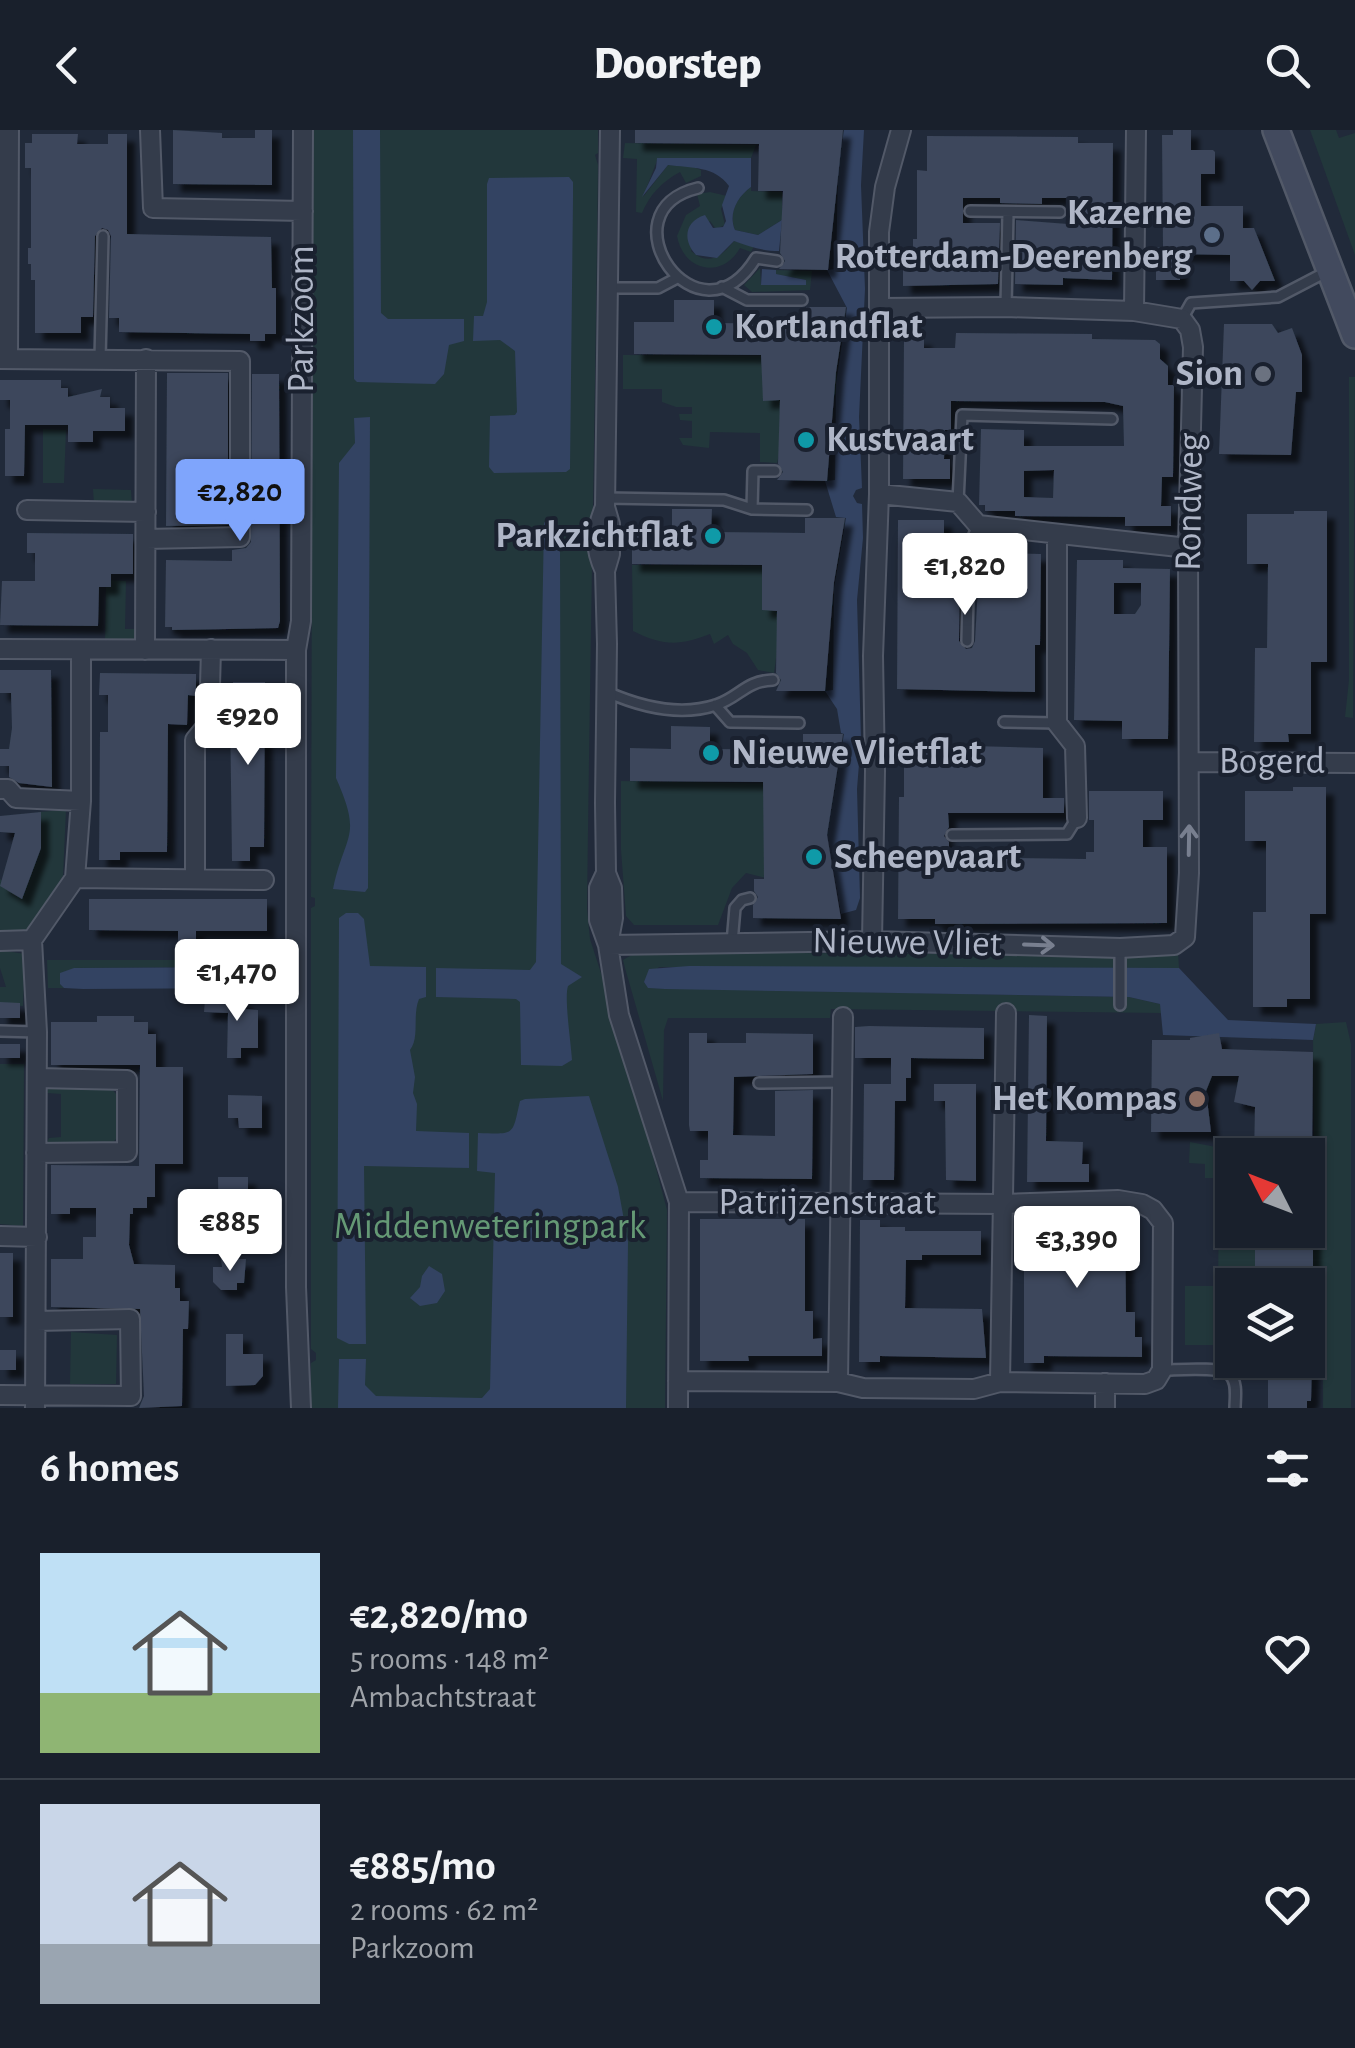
<!DOCTYPE html>
<meta charset="utf-8">
<style>
:root{--surface:#19202c;--page:#262d38;--text:#f1f3f6;--muted:#9fa3a9;--line:#373e48;--accent:#7fa5fc}
body{margin:0;font-family:"Alegreya Sans",sans-serif;background:var(--page);color:var(--text);height:100vh;display:flex;flex-direction:column;font-size:38px;white-space:nowrap}
*{box-sizing:border-box;margin:0}
p{font-size:32px;color:var(--muted)}
.icon{flex:none;width:55px;height:55px;fill:none;stroke:currentColor;stroke-width:2;stroke-linecap:round;stroke-linejoin:round}
.map{position:relative;height:1278px;overflow:hidden}
.details{display:flex;flex-direction:column;background:var(--surface);flex:1}
.details>*{flex:none}
.needle{width:65px;rotate:312deg}
.controls{position:absolute;left:1215px;top:1008px;display:grid;gap:20px}
.controls a{display:grid;place-items:center;width:110px;height:110px;border-radius:0px;background:var(--surface);box-shadow:0 2px 8px #0004,0 0 0 2px var(--line);font-size:50px}
.price{position:absolute;translate:-50% -85px;padding:0 22px;border-radius:10px;background:#fff;color:#222;font-size:32px;line-height:65px;filter:drop-shadow(0 2px 5px #0008)}
.price::after{content:'';position:absolute;left:50%;top:60px;width:30px;height:22px;margin-left:-15px;background:inherit;clip-path:polygon(0 0,100% 0,50% 100%)}
.price.active{background:var(--accent);color:#111}
ul{padding:0;list-style:none}
li{display:flex;align-items:center;gap:30px;height:250px;padding:0 40px}
li+li{border-top:2px solid var(--line)}
li span{display:grid;place-items:center;flex:none;width:280px;height:200px;border-radius:0px;color:#555}
li>.icon{margin-inline-start:auto}
span .icon{width:120px;height:120px;fill:#fffc;stroke-width:1}
li b{font-size:42px}
h2{display:flex;justify-content:space-between;align-items:center;height:120px;padding:0 40px;font-size:42px}
header{display:flex;justify-content:space-between;align-items:center;height:130px;padding:0 40px;background:var(--surface);font-size:45px;font-weight:800}
.map>svg:first-child{display:block}
.green{fill:#22373b}
.water{fill:#334362}
.building{fill:#3c475b;fill-rule:evenodd;filter:url(#shadow)}
.lines{fill:none;stroke-linecap:round;stroke-linejoin:round}
.lane-casing{stroke:#525968;stroke-width:14}
.street-casing{stroke:#525968;stroke-width:22}
.secondary-casing{stroke:#525968;stroke-width:30}
.lane{stroke:#343c4b;stroke-width:9}
.street{stroke:#343c4b;stroke-width:18}
.secondary{stroke:#424a5e;stroke-width:25}
.oneway{stroke:#787f8f}
.service-dot{fill:#5c6f8a;stroke:#1a212f;stroke-width:4}
.culture-dot{fill:#0f9aa8;stroke:#1a212f;stroke-width:4}
.worship-dot{fill:#6b7280;stroke:#1a212f;stroke-width:4}
.education-dot{fill:#8d6e63;stroke:#1a212f;stroke-width:4}
.labels{text-anchor:middle;dominant-baseline:central;stroke-width:8;stroke-linejoin:round;paint-order:stroke}
.poi-label{font-size:38px;font-weight:bold;fill:#afb6c7;stroke:#1a212f;text-anchor:end}
.street-label{font-size:38px;fill:#afb6c7;stroke:#1a212f}
.park-label{font-size:38px;fill:#659975;stroke:#1a212f}
</style>
<header><svg class="icon" aria-label="back" viewBox="0 0 24 24"><path d="M15 5l-7 7 7 7"/></svg>Doorstep<svg class="icon" aria-label="search" viewBox="0 0 24 24"><circle cx="10" cy="10" r="6"/><path d="M15 15l6 6"/></svg></header>
<div class="map">
<svg width="1355" height="1278" viewBox="0 0 1355 1278">
<defs>
<filter id="shadow"><feDropShadow dx="8" dy="8" stdDeviation="2.5" flood-color="#0009"/></filter>
</defs>
<rect width="100%" height="100%" fill="#212a3a"/>
<!-- green -->
<path class="green" d="M313,0h285v23l-3,2 3,10c-3,250 -8,494 -11,743l3,31 38,118 2,12 -4,3 4,13h4l33,125 -2,198h-354v-45l5,-3v-7l-5,-4v-441l4,-2v-8l-4,-1z
M1310,0h26l3,8 16,-5v122z
M625,13l131,2 -5,13h-93l-15,39 25,-32 23,1 10,4v6l-15,7 -6,-11c-18,10 -30,22 -38,41l-6,-1 1,-53 -14,-1z
M751,57v4l31,1v28l-24,15 -23,-5c-7,-17 2,-33 16,-43z
M710,62l17,4 -6,13 4,16 -9,4 -6,-8 -19,30c18,16 31,5 43,-10l20,5 -3,6 -11,-4c-18,32 -57,23 -63,-12l9,-21 14,-9 -3,-12z
M760,138l1,16 45,-4 -31,-6 1,-4 36,1 -2,19 -58,2 -8,-7z
M623,225l180,1 3,16h31l-1,22h-42l-17,69 -17,-1v-29l-50,-1 -1,16 -26,-3 -4,-7h13v-17l-12,-1 -1,-6h13v-7h-16l-14,-5v-13h-39z
M1349,247h6l-2,341 -8,-1 4,-37z
M43,299l23,1 -2,53h-21z
M93,359l38,1 1,15h-38z
M632,435l167,1 -21,78 -4,29 -16,-3 -11,-17 -14,-9 -5,-9 -14,9 -4,-10c-31,12 -47,12 -77,-3z
M106,450l20,1 -1,48h16l-11,14 -25,-1z
M621,651l179,3 -34,94 -20,-5 -14,15 -14,37h-84l-8,-9 -5,-66z
M66,680l-3,66 -36,55h-27v-52l18,13 20,-80z
M0,820l25,4 -2,52 -23,-1v-18h6l-6,-19z
M637,822l498,3 43,-3 1,16 -520,-1 -15,15 5,6 480,9 31,7 2,9 -331,-4 -1,9h-162l-4,12 -1,71 -38,-133 -2,-8z
M47,830h238v37l-9,-1 -1,-7 -8,-1 4,-3 -7,-18 -190,1 -14,16 4,4h-16z
M1346,892l5,22v364h-28v-134l-13,-1 -3,-40 8,-1 -2,-192 3,-16z
M0,934h24l-1,162 -23,-2z
M48,959h64l4,5v45l-4,4 -65,-1 2,-4 12,-1v-43l-14,-1z
M1190,1012l26,5v31h-11v-14l-16,-1z
M1219,1068h13v32h25l-1,55h-24v60h-47v-59h33z
M71,1202l46,3 -1,49h-46z"/>
<!-- water -->
<path class="water" d="M353,0h27l1,183 7,6h76v22l-15,4 -5,29 -9,10 -78,-2 -3,-3z
M844,0h20l-3,55 4,104 -6,128 3,71 -6,2 -3,6 4,7 5,1 1,34 -6,62 4,139 -4,50 3,109 -4,12 -15,4 -14,-79 17,-101 -3,-1 -4,-24 -12,-18 8,-1 1,-102 12,-70 -10,-1 -11,-36 10,-1 1,-96 11,-76 -20,-38 9,-1 2,-99z
M657,28h94v29c-14,10 -23,27 -16,43l23,5 24,-15 -3,31c-16,0 -29,-4 -45,-10l-17,17 -21,-3c-14,-15 -11,-34 9,-40l8,13 10,-1 3,-6 -4,-16 7,-19c-14,-20 -38,-18 -61,-21l-26,32 14,-29z
M569,47l4,5v16l-3,271 -4,3 -72,1 -5,-6 1,-51 25,-1 2,-3 -2,-61 -15,-11 -27,1 1,-25h9l4,-14v-118l2,-6z
M762,139l14,1v4l30,6v5h-45z
M370,287l-2,471 -3,4 -32,-3c12,-57 30,-50 3,-111l3,-315 16,-20 -1,-25z
M548,388l7,2 5,20 1,424 21,13 -14,9c-4,12 3,57 4,74l-10,6 -41,-1 -1,-63 -4,-3 -80,-2v-29l94,2 6,-8 8,-439z
M346,783h12l6,6 6,47 56,1v30l-7,2c-7,17 1,38 -9,51l5,27 -2,16 4,11 -1,27 53,2v35l-105,-2 2,178h-17l-12,-6 2,-420z
M689,836l490,2 49,52 88,4 -3,16 -150,-5 -3,-31 -31,-7 -464,-8 -17,-1 -4,-6 5,-13z
M264,837l9,2 3,11 -10,8 -183,1 -19,-1 -4,-4v-11l14,-5z
M589,966l29,91 10,55 -2,166h-288l1,-49h27l-1,26 11,11 106,2 8,-9 5,-216 -18,-2 1,-38c38,1 34,3 42,-32l5,-2z
M429,1136l13,8 3,17 -8,12 -17,3 -10,-8 10,-11 2,-11z"/>
<!-- building -->
<path class="building" d="M173,0l49,3v5h33v-8h17v55l-99,-1z
M635,0h208l-15,140 -49,-1 6,-8 -5,-8 3,-62h-25l1,-47 -124,-1z
M1173,0h18v20h22l2,2v22h-14v32h42v22h11l21,53h-15l-8,9 -8,-9h-14v-26l-50,-1v26h-24v-33l7,1 -1,-113h11z
M32,4h46l-1,10h31v-10h19v100l144,3 1,51h4v46h-11v7h-15v-7l-131,-2v-14h-10l2,-82 -3,-6 -6,-2 -7,8 -2,81h-12v16h-46v-53h-4v-16h-3v-16h3v-80h-6v-25h7z
M927,6l151,1v6h35l-1,137 -49,-2v7l-48,-1 1,-64 52,4v-26h-26v6l-42,-1v-5h-37v25h37l-2,61 -95,2v-22h10v-25h4v-69l10,1z
M674,170h40v23l92,1v-17h40l-10,65 -9,109 -50,-1 6,-8 -5,-8 2,-64 -17,1 -2,-46 -127,-1v-32h40z
M1224,194h48l6,9 14,-5 10,27v37h-6l-5,63 -72,-1z
M956,203l136,1v5l63,1 5,4v15l8,7v19h6l-1,92h-11l-1,29h10v20h-46v-9l-110,-1v-5h-30v-6h-6l2,-76 43,1v16h100l-1,-40 -18,-4 -154,-1v29h-6l-1,29h6v20h-47l1,-141h20v10h31zM1054,340l-1,28 -29,-1v-26z
M167,243h61v152l-62,1z
M252,244h27l1,247 -2,7 -106,2v-3h-7l1,-67 66,1v-11l14,-2 5,-6z
M0,250h61v8h7v9l34,-8 -2,8h10v11h15v23h-32v11h-25v-17h-43l-1,51h-19v-47h5v-29h-10z
M672,379h40l-1,23 94,1v-15h40l-11,64 -9,109h-49l5,-11 -5,-7 1,-62 -15,-1v-45l-130,-1v-33l40,1z
M1294,381h33v151h-16v72h-23l1,8h-35l1,-94h12l1,-84h-21v-50h47z
M898,390h46v22h-11v29h27l-1,70 7,8 6,-1 3,-7 5,-92h15v4l46,1 -1,91h-5v47l-138,-3z
M27,403l106,1v40h-22v13h-12l-1,39 -98,-1 2,-44h33v-28h-8z
M1077,430h46v8l47,1 -2,170h-46v-18l-48,-1zM1114,453h27v22l-6,9h-21z
M0,540h51l1,117 -33,-4 -10,-6v-11h-9v-17h9l3,-21 -1,-35h-11z
M100,543l96,1v22l-8,-1 -1,30 -19,-1 -1,128h-47v8h-21l1,-128h8v-37h-9z
M233,552h32l-1,165h-14v14h-18l-2,-154h3z
M671,596l39,1v22l93,1v-16h40l-16,101 14,84 -88,-1v-13l5,-8 -4,-6v-12h10l-1,-97 -133,-1v-33l41,1z
M900,614l143,4v50h21v15h-116l1,14 -5,9 5,6v15l137,2v-7h8v-32h-5v-29h74v29h-20v27h24v76l-232,1v-5h-37l1,-122h5v-39h-5z
M1293,657h33v127h-16v85h-23v8h-34v-95h13v-71h-21v-50h48z
M41,682v36l-19,51 -22,-13 15,-53 -15,-1v-16z
M89,769h178v32h-71v17h-18v-17l-89,-1z
M205,869l40,1v9l13,1v38h-17v10h-14l1,-45 -24,-1z
M0,872l20,1v15h-20z
M1029,885l18,1 -1,125 37,1 -1,22h7v18h-62z
M97,886h37v6h14v12h8v33h27v97h-28v33h-8v11h-14v6h-3l-1,31 5,19 41,1v23h5v13h9l-1,28h-5l-1,77 -43,2 5,-12 -4,-87 -89,-2v-48h32v-22h13v-29h-26v6h-19v-49l88,1 1,-101h-89v-43h46z
M869,896l115,2v31l-73,-1v20h-5v23h-11l-1,79h-31l1,-96h27v-26h-36v-31z
M689,903h18v10h39v-10l67,1v40l-79,3 -1,58 42,1v-45l38,-1 -1,89 -112,-1v-18h8v-29h-18l-1,-6z
M1219,903l3,16 91,3 -1,103h-58l1,-48 -21,-5 5,-26h-27l-6,15 5,41h-60l1,-92h38v-2z
M0,914h20v14h-20z
M934,954h42v97l-30,-1 -1,-79h-11z
M228,965l34,1v32h-23l-1,-10h-10z
M218,1047h30v21h-7l-1,33h-21z
M700,1089h105v92h8v28l9,-1v18h-74l1,5h-49z
M860,1090h20v7h25v4h76v24h-59v5h-16l-1,48 77,1 4,49 -106,-2v6h-21z
M1024,1091h101l1,91h9v25h7v20l-98,-1v7h-20z
M1255,1100h58v55h-58z
M0,1123h13v64h-13z
M221,1129h25l-2,24h-7v7h-16l-8,-8v-15h9z
M226,1204h17v20h20v22l-8,9 -29,1z
M0,1220h16v20h-16z
M1268,1230h44l-1,41h-4v7h-39z"/>
<g class="lines">
<!-- lane casing -->
<g class="lane-casing">
<path id="lane" d="M698,58c-97,23 0,164 58,70l21,3
M970,81l90,1
M722,157l25,13h55
M608,158h50l19,-10
M1006,177l2,-95
M1182,189l9,-16 87,-6 50,-26
M100,229l3,-123
M606,368l118,2 28,9 55,1
M958,372l4,-87 150,4
M752,379l1,-38h22
M967,511l2,-94 9,-22
M607,562c34,15 72,25 109,13 24,-8 29,-24 57,-25
M715,575l15,17 69,1
M1004,592l53,1
M952,705l115,-1 10,-16
M732,813l3,-35 7,-8 8,-2
M1120,875v-57
M0,901l37,1
M759,953l83,-1
M1163,1240c14,0 58,-4 67,5 8,8 5,23 5,33"/>
</g>
<!-- street casing -->
<g class="street-casing">
<path id="street" d="M150,0l3,78 150,3
M880,178l126,-1 128,4
M0,229l240,2v176l-94,2
M8,229l1,-229
M879,364l79,8 20,23 210,23
M27,380l119,2
M1057,406v187l18,23 2,72
M605,441c-11,-23 -10,-40 0,-64
M0,519l296,1
M145,520l1,-291
M1190,632l165,1
M0,659h8l8,9 65,3
M606,743l-7,15v32l9,25 11,70 60,187 -1,206
M75,748l189,2
M195,749v-139l14,-17 2,-74
M0,811l32,-1
M872,811l3,-170 -2,-115 6,-162v-262l6,-45 16,-57
M608,815l264,-4 248,7 54,-3 11,-8 4,-64 -1,-325 5,-201 -3,-17 -8,-11 -48,-8 2,-181
M608,815l5,-27 -1,-30 -6,-15 -1,-70 2,-159 -2,-73 5,-17v-30l-5,-17 5,-377
M36,1023l91,-1v-72l-90,-2
M0,1106l37,1
M678,1251l160,1 25,6 111,1 26,-7 145,2 11,-4 6,-10 1,-147 -10,-13 -11,-6 -24,-4 -117,4 -322,-2
M838,1252l5,-365
M1000,1252l6,-369
M0,1265l131,1 -1,-77 -94,2
M35,1278l2,-376 -5,-92 43,-62 6,-77v-150
M301,1278l-5,-121v-637l5,-29 2,-491
M1105,1278v-25"/>
</g>
<!-- secondary casing -->
<g class="secondary-casing">
<path id="secondary" d="M1276,0l79,205"/>
</g>
<!-- lane -->
<use href="#lane" class="lane"/>
<!-- street -->
<use href="#street" class="street"/>
<!-- secondary -->
<use href="#secondary" class="secondary"/>
</g>
<!-- one-way arrows -->
<defs><path id="oneway-shaft" d="M-6 0H5M1.5-3L5.5 0L1.5 3" fill="none" stroke-width="1.6" stroke-linecap="round" stroke-linejoin="round" transform="scale(2.5)"/></defs>
<g class="oneway">
<use href="#oneway-shaft" transform="translate(1189 710) rotate(-89)"/>
<use href="#oneway-shaft" transform="translate(1039 815) rotate(2)"/>
</g>
<!-- markers -->
<circle class="service-dot" cx="1212" cy="105" r="10"/>
<g class="culture-dot">
<circle cx="714" cy="197" r="10"/>
<circle cx="806" cy="310" r="10"/>
<circle cx="713" cy="406" r="10"/>
<circle cx="711" cy="623" r="10"/>
<circle cx="814" cy="727" r="10"/>
</g>
<circle class="worship-dot" cx="1263" cy="244" r="10"/>
<circle class="education-dot" cx="1197" cy="969" r="10"/>
<g class="labels">
<!-- poi labels -->
<g class="poi-label">
<text x="1192" y="83">Kazerne<tspan x="1192" dy="44">Rotterdam-Deerenberg</tspan></text>
<text x="734" y="197" text-anchor="start">Kortlandflat</text>
<text x="1243" y="244">Sion</text>
<text x="826" y="310" text-anchor="start">Kustvaart</text>
<text x="693" y="406">Parkzichtflat</text>
<text x="731" y="623" text-anchor="start">Nieuwe Vlietflat</text>
<text x="834" y="727" text-anchor="start">Scheepvaart</text>
<text x="1177" y="969">Het Kompas</text>
</g>
<!-- street labels -->
<g class="street-label">
<text transform="translate(302 189) rotate(-90)">Parkzoom</text>
<text transform="translate(1190 372) rotate(-89)">Rondweg</text>
<text x="1272" y="632">Bogerd</text>
<text transform="translate(907 813) rotate(1)">Nieuwe Vliet</text>
<text x="827" y="1073">Patrijzenstraat</text>
</g>
<!-- park labels -->
<g class="park-label">
<text x="490" y="1097">Middenweteringpark</text>
</g>
</g>
</svg>
<div class="controls">
<a><svg class="needle" viewBox="-14 -14 28 28"><path d="M0-13l5 13h-10z" fill="#e53935"/><path d="M0 13l5-13h-10z" fill="#9fa3a9"/></svg></a>
<a><svg class="icon" aria-label="layers" viewBox="0 0 24 24"><path d="M12 4l9 5-9 5-9-5zM3 14l9 5 9-5"/></svg></a>
</div>
<b class="price active" style="left:240px;top:414px">€2,820</b>
<b class="price" style="left:965px;top:488px">€1,820</b>
<b class="price" style="left:248px;top:638px">€920</b>
<b class="price" style="left:237px;top:894px">€1,470</b>
<b class="price" style="left:230px;top:1144px">€885</b>
<b class="price" style="left:1077px;top:1161px">€3,390</b>
</div>
<section class="details">
<h2>6 homes<svg class="icon" aria-label="filters" viewBox="0 0 24 24"><path d="M4 7h16M4 17h16"/><circle cx="9" cy="7" r="2"/><circle cx="15" cy="17" r="2"/></svg></h2>
<ul>
<li><span style="background:linear-gradient(#bfe0f5 70%,#8fb573 0)"><svg class="icon" aria-label="home" viewBox="0 0 24 24"><path d="M3 11l9-7 9 7M6 9v11h12V9"/></svg></span><div><b>€2,820/mo</b><p>5 rooms · 148 m²</p><p>Ambachtstraat</p></div><svg class="icon" aria-label="heart" viewBox="0 0 24 24"><path d="M12 20l-8-8c-3-5 5-10 8-4 3-6 11-1 8 4z"/></svg></li>
<li><span style="background:linear-gradient(#c9d6e8 70%,#9aa5b1 0)"><svg class="icon" aria-label="home" viewBox="0 0 24 24"><path d="M3 11l9-7 9 7M6 9v11h12V9"/></svg></span><div><b>€885/mo</b><p>2 rooms · 62 m²</p><p>Parkzoom</p></div><svg class="icon" aria-label="heart" viewBox="0 0 24 24"><path d="M12 20l-8-8c-3-5 5-10 8-4 3-6 11-1 8 4z"/></svg></li>
</ul>
</section>
